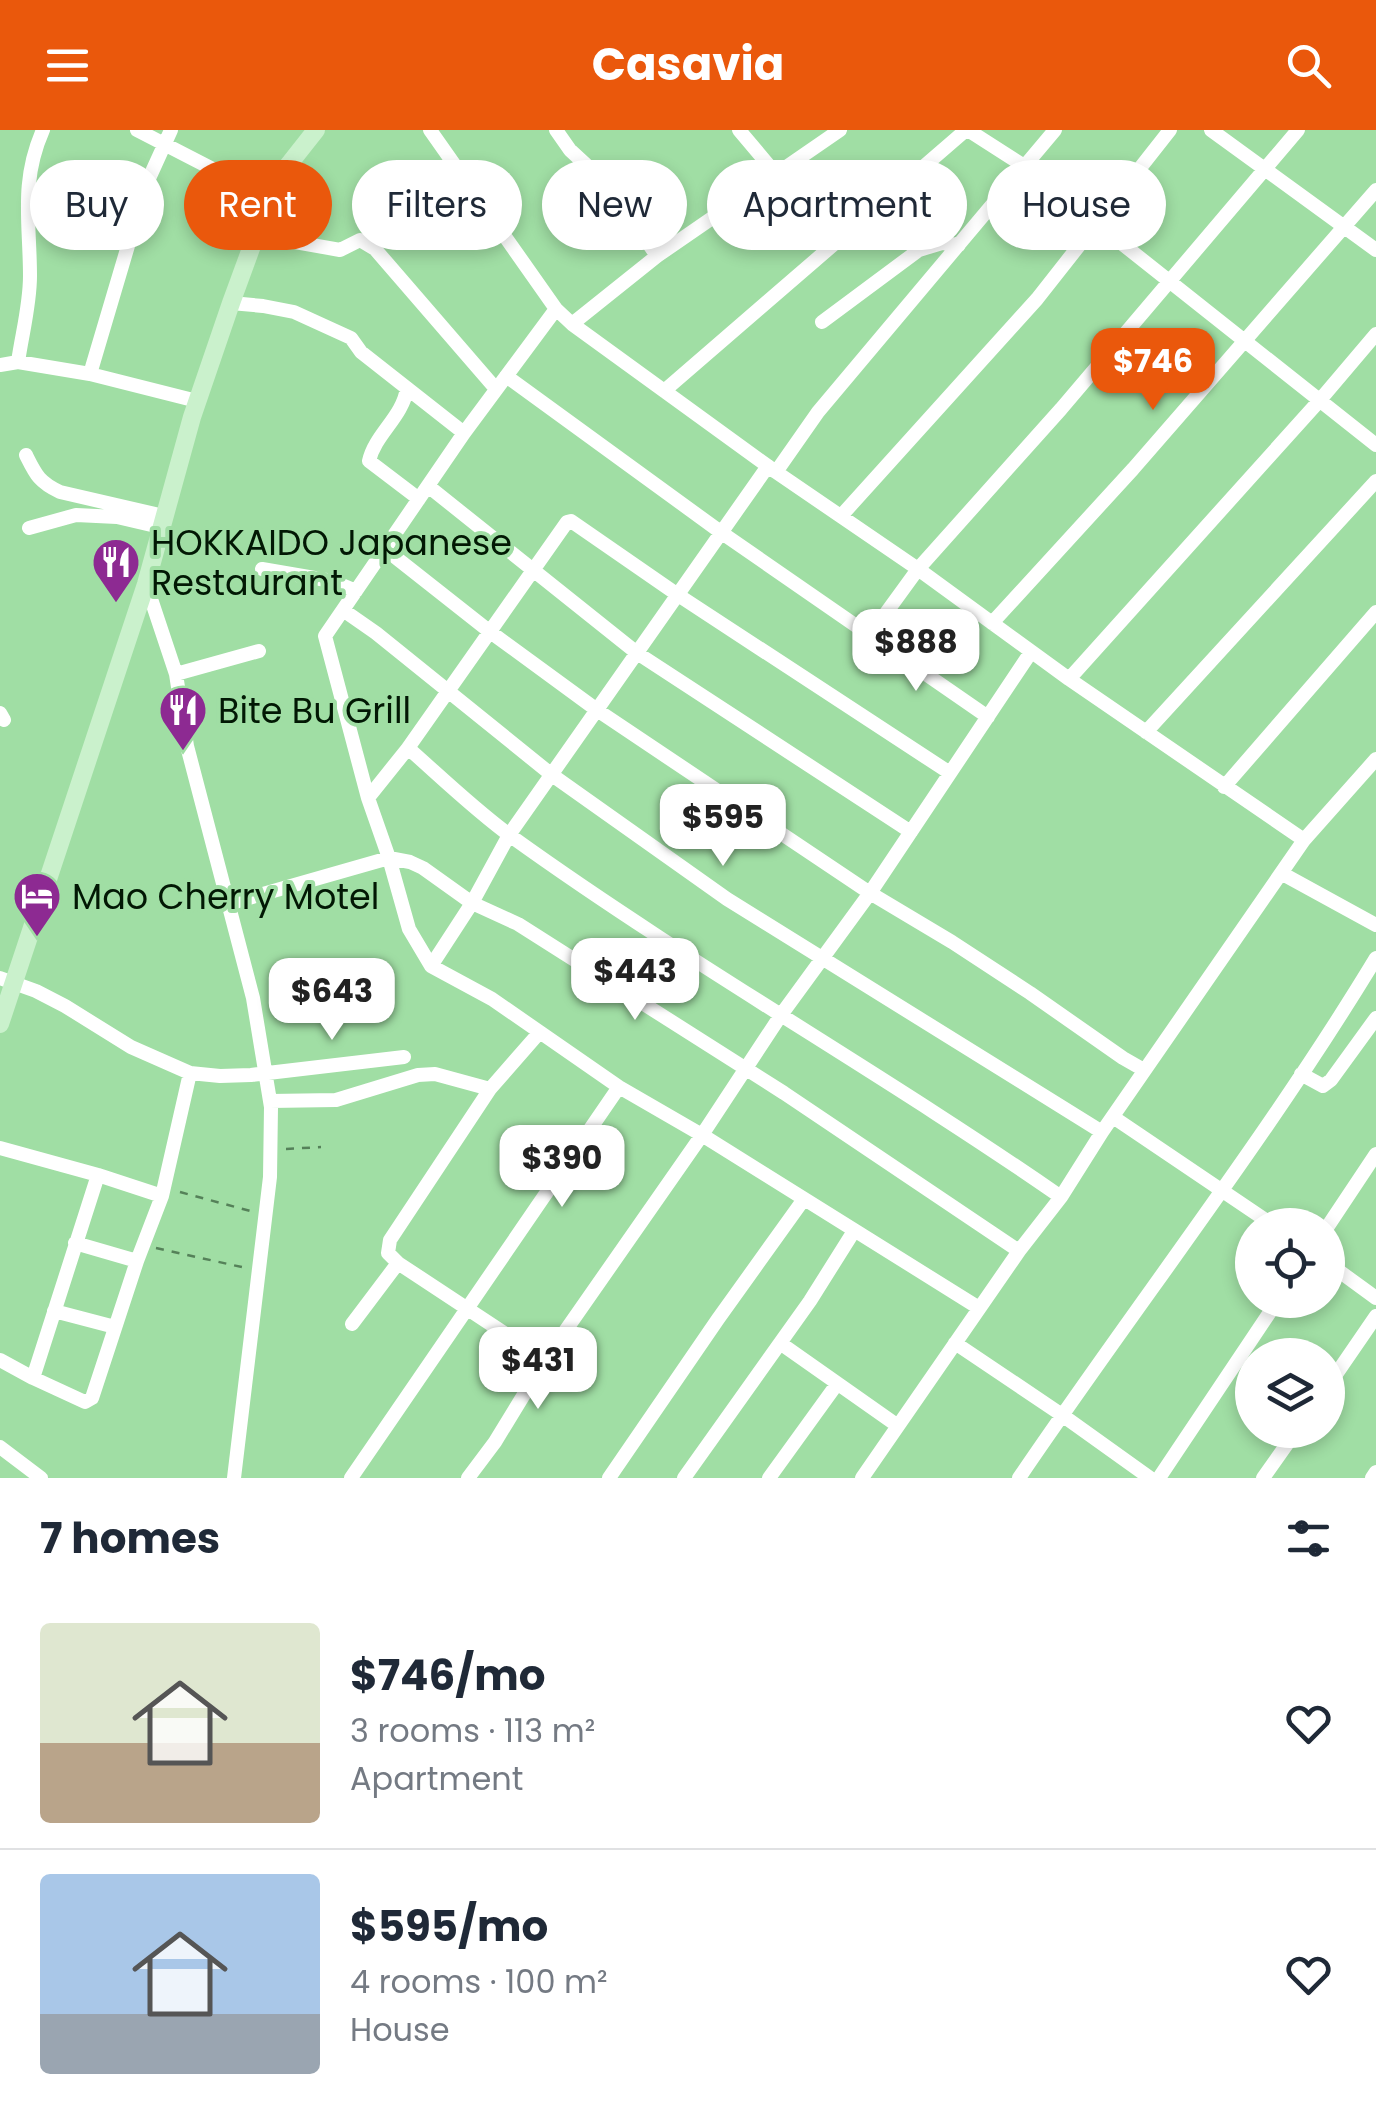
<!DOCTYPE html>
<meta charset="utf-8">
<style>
:root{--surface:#fff;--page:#f6f6f7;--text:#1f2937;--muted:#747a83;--line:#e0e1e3;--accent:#ea580c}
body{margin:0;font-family:Poppins,sans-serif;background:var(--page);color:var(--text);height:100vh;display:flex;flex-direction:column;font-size:38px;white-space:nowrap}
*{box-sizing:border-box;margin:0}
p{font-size:32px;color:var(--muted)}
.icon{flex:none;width:55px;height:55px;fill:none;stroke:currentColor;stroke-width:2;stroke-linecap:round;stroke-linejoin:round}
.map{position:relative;height:1348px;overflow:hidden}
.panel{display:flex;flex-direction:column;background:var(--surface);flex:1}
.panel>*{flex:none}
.hud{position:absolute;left:30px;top:30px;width:1318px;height:90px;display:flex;gap:20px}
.buttons{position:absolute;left:1235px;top:1078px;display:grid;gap:20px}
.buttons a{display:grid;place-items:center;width:110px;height:110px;border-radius:50%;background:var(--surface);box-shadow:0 5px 15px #0003;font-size:50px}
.price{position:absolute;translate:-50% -85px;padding:0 22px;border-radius:20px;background:#fff;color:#222;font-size:32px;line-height:65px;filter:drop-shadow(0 2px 5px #0008)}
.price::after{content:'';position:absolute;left:50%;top:60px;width:30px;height:22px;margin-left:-15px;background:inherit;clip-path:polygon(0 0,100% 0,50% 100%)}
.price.active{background:var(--accent);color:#fff}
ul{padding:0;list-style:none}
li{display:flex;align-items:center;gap:30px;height:250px;padding:0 40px}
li+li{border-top:2px solid var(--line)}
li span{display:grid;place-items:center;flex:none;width:280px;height:200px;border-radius:10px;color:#555}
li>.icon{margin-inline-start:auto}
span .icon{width:120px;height:120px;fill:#fffc;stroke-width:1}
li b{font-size:42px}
h2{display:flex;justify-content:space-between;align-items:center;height:120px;padding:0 40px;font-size:42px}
.tag{padding:0 35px;border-radius:45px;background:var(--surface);box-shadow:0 5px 15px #0003;font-size:35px;line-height:90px}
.tag.active{background:var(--accent);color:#fff}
header{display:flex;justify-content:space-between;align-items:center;height:130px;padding:0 40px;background:var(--accent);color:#fff;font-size:45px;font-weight:700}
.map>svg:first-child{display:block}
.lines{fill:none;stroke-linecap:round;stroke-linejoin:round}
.path{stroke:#558159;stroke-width:2.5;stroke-dasharray:8 8;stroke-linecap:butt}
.minor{stroke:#fff;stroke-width:14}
.major{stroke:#caf1cc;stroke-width:18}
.labels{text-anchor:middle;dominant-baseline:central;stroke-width:8;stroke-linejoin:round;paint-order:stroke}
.poi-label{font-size:35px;fill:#021804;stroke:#a0dea4;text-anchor:start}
</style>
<header><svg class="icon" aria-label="menu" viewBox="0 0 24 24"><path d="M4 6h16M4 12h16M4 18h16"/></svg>Casavia<svg class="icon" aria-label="search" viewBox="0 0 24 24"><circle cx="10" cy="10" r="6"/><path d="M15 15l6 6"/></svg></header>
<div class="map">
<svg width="1376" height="1348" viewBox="0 0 1376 1348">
<rect width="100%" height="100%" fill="#a0dea4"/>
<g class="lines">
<!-- path -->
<path class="path" d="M286,1019l35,-2
M180,1062l74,20
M156,1118l90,20"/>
<!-- minor -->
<path class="minor" d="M137,0l99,51 32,21
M430,0l126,179 16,15 204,148 142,97 151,110 235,161
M556,0l14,20 39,36 48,70
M739,0l37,44
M968,0l56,36 352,279
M1211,0l165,120
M255,105l85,15 20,-10 15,9 121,140
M231,173l32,3 31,6 57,26 10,14 103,81
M556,179l-92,124 -139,203 43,162 21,60 20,71 22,37 61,33 127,88 83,48 277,173
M822,192l97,-72 23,-7 17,2
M572,194l85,-68 183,-126
M18,232c4,-28 12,-57 12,-86 0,-53 -10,-94 13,-146
M0,235l18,-3 72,12 56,-189 25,-55
M90,244l107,27
M506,246l216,157 266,184
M407,258c-4,29 -32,46 -38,73l50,38
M664,261l302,-261
M26,325c10,20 13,27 34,37l104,24
M776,342l42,-60 237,-282
M428,356l209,167 274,179
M841,386l196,-217 133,-169
M29,398l47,-13 41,2 43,10
M385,419l104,82 108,79 273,183 82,49 78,51 93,65 21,12
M262,439l70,12 24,10
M146,454l30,90 11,72 66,252 18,109 -1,70 -36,301
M343,480l33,23 176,142 175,124 375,233
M992,493l141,-154 243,-279
M870,505l48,-66 143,-160 237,-279
M176,544l83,-23
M1069,549l251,-279 56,-66
M0,583l4,7
M1146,602l230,-251
M408,618l159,-226 4,-1 107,74 272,178
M1224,657l152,-175
M368,668l40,-50c34,30 68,63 104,89 178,128 369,235 549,360
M1281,743l95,52
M228,774l161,-46 21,4 13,6 49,35 46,21 266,169 235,158
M431,836l41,-63 37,-68 259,-369
M0,848l36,13 29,15 66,41 59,26 30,3 31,-1 153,-18
M539,903l-49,56 -100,151 -2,13 10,10 147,97
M1301,944l22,12 8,-6 45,-62
M270,971l66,-1 82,-25 17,-1 55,15
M1113,987l160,108
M0,1018l98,27 64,21
M1328,1096l48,-72
M75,1113l62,18
M1328,1133l48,35
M54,1181l61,16
M352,1194l46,-61
M780,1213l118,83
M955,1213l107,72 88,63
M0,1230l33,18 52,24 7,-4 45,-137 25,-65 28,-123
M33,1248l65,-203
M1328,1256l48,-70
M0,1317l41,31
M351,1348l268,-391
M468,1348l27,-36 50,-82 157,-225 79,-120 89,-122 161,-241
M609,1348l109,-159 86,-120
M684,1348l126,-177 44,-70
M769,1348l68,-94
M862,1348l157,-227 42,-54 41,-65 202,-292 72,-81
M1019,1348c118,-174 248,-340 357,-520
M1159,1348l119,-178
M1263,1348l34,-48
M1372,1348l4,-6"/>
<!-- major -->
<path class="major" d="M0,894l146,-440 46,-167 39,-114 37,-101 18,-34 30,-38"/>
</g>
<!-- icons -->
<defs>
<g id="restaurant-pin" transform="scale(2.5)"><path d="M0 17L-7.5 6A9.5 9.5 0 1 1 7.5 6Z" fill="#8d2a92" stroke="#a0dea4"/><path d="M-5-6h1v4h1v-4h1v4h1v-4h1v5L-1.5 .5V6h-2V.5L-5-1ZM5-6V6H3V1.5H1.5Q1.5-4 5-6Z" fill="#fff"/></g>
<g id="hotel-pin" transform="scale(2.5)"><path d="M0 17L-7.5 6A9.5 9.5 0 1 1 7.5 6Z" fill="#8d2a92" stroke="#a0dea4"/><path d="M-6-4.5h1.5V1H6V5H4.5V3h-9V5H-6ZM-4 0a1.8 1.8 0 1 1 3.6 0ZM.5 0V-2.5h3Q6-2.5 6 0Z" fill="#fff"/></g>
</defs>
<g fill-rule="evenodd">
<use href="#restaurant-pin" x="116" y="432"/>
<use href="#restaurant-pin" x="183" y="580"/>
<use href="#hotel-pin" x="37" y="766"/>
</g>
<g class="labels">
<!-- poi labels -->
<g class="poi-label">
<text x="151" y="412">HOKKAIDO Japanese<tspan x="151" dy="40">Restaurant</tspan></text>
<text x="218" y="580">Bite Bu Grill</text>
<text x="72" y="766">Mao Cherry Motel</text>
</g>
</g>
</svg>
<div class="buttons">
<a><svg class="icon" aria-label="locate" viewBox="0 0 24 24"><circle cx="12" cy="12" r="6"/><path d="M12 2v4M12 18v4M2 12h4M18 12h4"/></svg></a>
<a><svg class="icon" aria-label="layers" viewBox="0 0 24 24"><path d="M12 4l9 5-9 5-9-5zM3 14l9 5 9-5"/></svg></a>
</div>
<b class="price active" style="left:1153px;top:283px">$746</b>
<b class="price" style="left:916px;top:564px">$888</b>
<b class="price" style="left:723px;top:739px">$595</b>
<b class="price" style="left:635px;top:893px">$443</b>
<b class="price" style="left:332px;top:913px">$643</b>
<b class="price" style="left:562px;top:1080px">$390</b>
<b class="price" style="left:538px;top:1282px">$431</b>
<div class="hud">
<a class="tag">Buy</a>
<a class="tag active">Rent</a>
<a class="tag">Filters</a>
<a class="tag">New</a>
<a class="tag">Apartment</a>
<a class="tag">House</a>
</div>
</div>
<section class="panel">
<h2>7 homes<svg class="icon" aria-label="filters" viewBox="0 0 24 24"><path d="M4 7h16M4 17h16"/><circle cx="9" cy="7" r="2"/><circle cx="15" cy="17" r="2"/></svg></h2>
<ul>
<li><span style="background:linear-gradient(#dfe7d0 60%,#b9a48a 0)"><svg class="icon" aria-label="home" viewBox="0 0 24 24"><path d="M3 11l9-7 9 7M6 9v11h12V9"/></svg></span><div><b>$746/mo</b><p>3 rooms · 113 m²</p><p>Apartment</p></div><svg class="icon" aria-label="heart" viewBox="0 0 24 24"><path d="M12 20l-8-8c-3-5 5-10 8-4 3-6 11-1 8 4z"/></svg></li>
<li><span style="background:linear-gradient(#a9c7e8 70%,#9aa5b1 0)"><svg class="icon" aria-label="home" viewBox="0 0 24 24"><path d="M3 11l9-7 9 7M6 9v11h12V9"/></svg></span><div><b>$595/mo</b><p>4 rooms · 100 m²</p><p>House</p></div><svg class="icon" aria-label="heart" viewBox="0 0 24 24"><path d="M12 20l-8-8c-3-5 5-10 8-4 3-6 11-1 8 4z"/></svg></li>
</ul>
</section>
